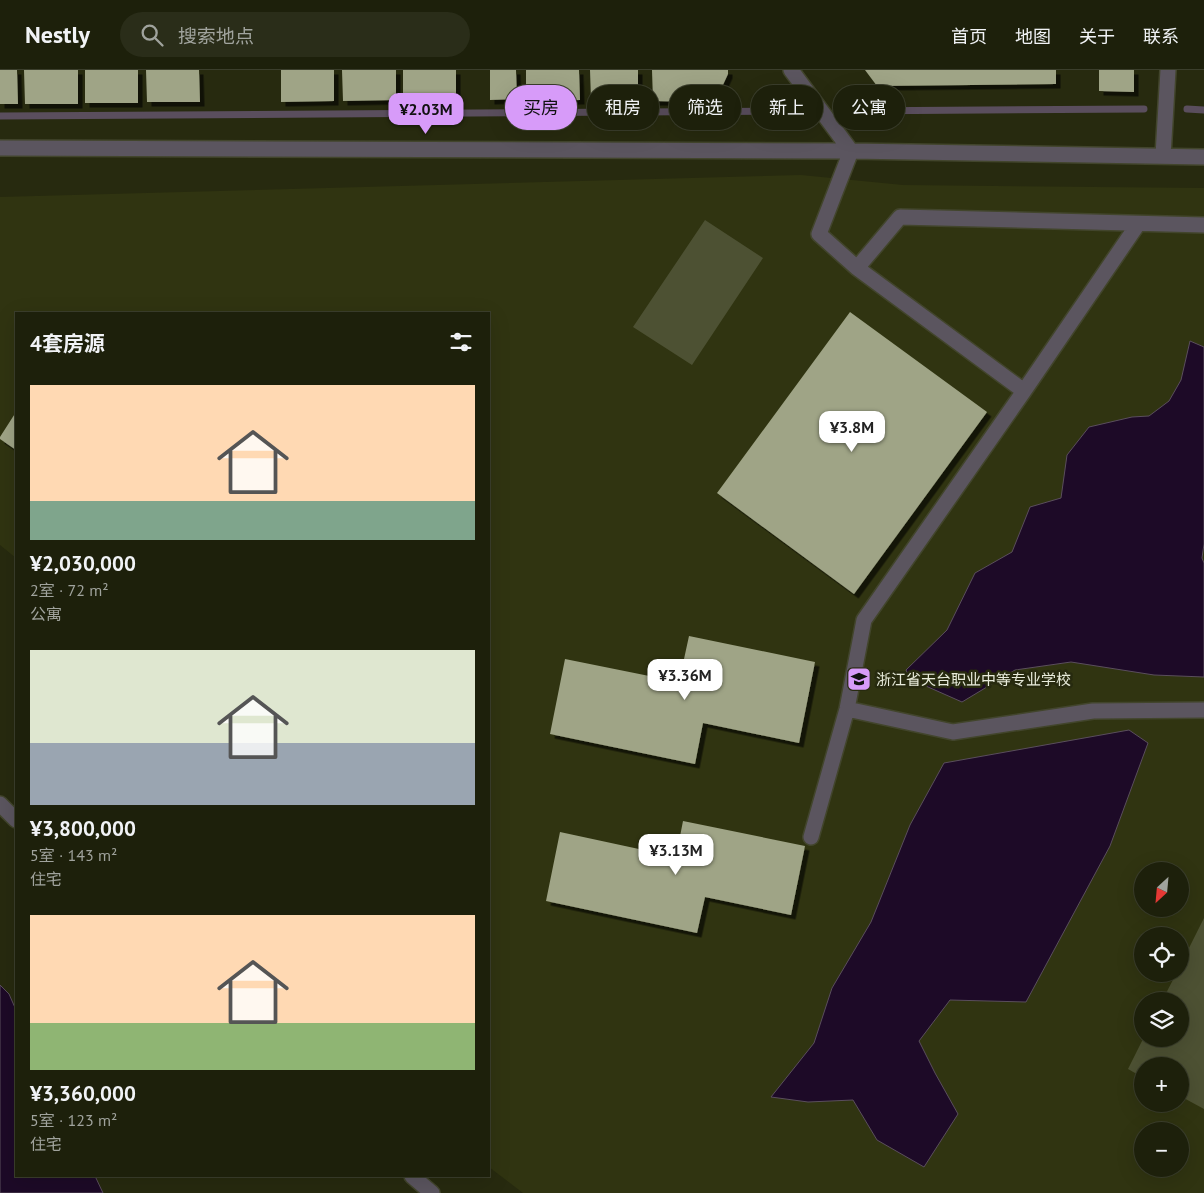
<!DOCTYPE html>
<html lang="zh">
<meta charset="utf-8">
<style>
:root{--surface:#1d200b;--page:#2a2d19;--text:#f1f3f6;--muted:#a0a39d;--line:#3b3e2c;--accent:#d79bf9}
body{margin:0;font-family:"PT Sans","Noto Sans SC",sans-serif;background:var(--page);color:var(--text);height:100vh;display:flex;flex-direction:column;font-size:19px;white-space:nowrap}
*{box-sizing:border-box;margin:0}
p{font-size:16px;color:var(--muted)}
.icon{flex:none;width:28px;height:28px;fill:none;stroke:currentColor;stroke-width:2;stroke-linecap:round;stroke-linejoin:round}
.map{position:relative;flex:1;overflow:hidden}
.details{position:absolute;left:15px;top:242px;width:475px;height:865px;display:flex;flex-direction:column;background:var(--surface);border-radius:0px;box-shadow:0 5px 20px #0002,0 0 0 1px var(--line)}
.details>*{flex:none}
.guide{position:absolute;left:505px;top:15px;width:475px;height:45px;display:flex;gap:10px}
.needle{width:32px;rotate:206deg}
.buttons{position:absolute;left:1134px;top:792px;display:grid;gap:10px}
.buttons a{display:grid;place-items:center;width:55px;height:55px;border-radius:50%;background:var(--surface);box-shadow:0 5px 20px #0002,0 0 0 1px var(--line);font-size:25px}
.price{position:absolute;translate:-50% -42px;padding:0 11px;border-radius:10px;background:#fff;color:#222;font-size:16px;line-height:32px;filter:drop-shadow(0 1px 2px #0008)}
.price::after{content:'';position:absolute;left:50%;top:30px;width:15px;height:11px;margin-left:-8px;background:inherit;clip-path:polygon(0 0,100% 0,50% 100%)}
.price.selected{background:var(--accent);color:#111}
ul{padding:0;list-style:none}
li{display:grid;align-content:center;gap:10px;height:265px;padding:0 15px}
li span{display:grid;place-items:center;height:155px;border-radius:0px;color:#555}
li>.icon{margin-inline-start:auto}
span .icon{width:90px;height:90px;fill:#fffc;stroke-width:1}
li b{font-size:21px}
h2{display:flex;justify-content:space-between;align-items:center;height:60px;padding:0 15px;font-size:21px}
.tag{padding:0 18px;border-radius:22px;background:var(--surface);box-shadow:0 5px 20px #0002,0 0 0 1px var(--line);font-size:18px;line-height:45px}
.tag.selected{background:var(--accent);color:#111}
header{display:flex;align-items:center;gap:30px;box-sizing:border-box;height:70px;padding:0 25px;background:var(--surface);border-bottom:1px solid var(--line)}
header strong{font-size:24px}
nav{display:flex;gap:28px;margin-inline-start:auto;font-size:18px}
.search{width:350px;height:45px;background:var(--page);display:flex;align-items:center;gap:12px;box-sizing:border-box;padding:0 18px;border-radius:28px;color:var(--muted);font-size:19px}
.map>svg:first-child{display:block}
.built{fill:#303411;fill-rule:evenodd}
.green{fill:#4d5133}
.water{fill:#1d0a27;stroke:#5a4e5d}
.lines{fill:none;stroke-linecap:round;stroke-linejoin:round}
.stream{stroke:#5a4e5d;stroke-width:7}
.building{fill:#9fa486;filter:url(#shadow)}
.minor-casing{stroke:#42452c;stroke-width:18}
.minor{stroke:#5b555f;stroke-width:15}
.labels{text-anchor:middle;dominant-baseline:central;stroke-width:5;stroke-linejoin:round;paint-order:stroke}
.poi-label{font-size:15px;fill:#e8ebdb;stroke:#272a0f;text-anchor:start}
</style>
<header>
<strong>Nestly</strong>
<div class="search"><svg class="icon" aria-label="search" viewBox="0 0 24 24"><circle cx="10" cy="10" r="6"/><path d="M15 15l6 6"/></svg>搜索地点</div>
<nav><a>首页</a><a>地图</a><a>关于</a><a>联系</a></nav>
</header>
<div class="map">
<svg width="1204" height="1123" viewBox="0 0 1204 1123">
<defs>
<filter id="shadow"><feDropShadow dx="4.5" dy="4.5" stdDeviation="0" flood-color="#0009"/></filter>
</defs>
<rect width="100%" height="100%" fill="#272a0f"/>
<!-- built -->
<path class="built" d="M801,105l102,10 301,3v1005h-681l-34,-26v-853h-473v244l-16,-13v-348zM1142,801h38v38h-38zM1142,866h38v38h-38zM1142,931h38v38h-38zM1142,996h38v38h-38zM1142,1061h38v38h-38z"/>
<!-- green -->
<path class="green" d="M705,150l58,38 -71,107 -59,-38z
M1204,848v191l-24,-13v-30h-38v11l-14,-8 15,-30h37v-38h-18l14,-27h4v-8z"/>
<!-- water -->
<path class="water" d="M1190,271l14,6v197l-2,14 2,5v114l-50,-2 -83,-13 -56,8 -53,32 -52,-23 -4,-9 41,-40 28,-57 37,-21 18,-45 31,-9 6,-43 22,-28 43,-10 17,-1 20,-15 12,-21z
M1129,660l19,13 -38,103 -84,156 -76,-2 -31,41 16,32 23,41 -34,53 -47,-27 -24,-40 -45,2 -37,-5 43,-54 18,-55 39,-66 39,-97 34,-62z
M0,915l9,9 7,16v166h79l8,17h-103z"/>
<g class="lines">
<!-- stream -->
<path class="stream" d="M1187,39l17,1
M844,41l300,-2
M0,46l799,-5"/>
</g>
<!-- building -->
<path class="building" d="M0,0h17l1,34h-18z
M24,0h54v34h-53z
M85,0h53v33h-53z
M146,0h53l1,32h-53z
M281,0h53v31l-53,1z
M342,0h54v30l-53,1z
M403,0h53v31h-53z
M490,0h26l1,29 -27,1z
M526,0h53l1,30 -54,1z
M590,0h48v30h-47z
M652,0h76v4l-6,13 -12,12 -14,3 -43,-1z
M865,0h191v14l-179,2z
M1099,0h35v22l-35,-1z
M850,242l137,100 -133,182 -137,-101z
M16,342v38l-16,-11v-2z
M689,566l126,26 -16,81 -96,-20 -8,41 -145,-30 15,-75 114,23z
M683,751l122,25 -14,69 -86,-18 -8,36 -151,-32 14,-69 116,25z"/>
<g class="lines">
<!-- minor casing -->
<g class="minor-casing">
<path id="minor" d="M791,0l60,81
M0,78l851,3 353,6
M851,81l-32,83 38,34 167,123
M1163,86l5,-86
M857,198l43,-51 304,8
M847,639l106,23 140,-21 111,-1
M0,734l16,16
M811,767l36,-128 17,-89 160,-229 114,-167
M412,1106l20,17"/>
</g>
<!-- minor -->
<use href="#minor" class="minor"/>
</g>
<!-- icons -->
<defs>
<g id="school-square" transform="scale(1.25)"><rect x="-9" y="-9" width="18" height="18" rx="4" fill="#d79bf9" stroke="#272a0f"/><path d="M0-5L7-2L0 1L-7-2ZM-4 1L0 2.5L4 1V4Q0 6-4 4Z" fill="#111"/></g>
</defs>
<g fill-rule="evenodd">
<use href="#school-square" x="859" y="609"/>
</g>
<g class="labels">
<!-- poi labels -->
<g class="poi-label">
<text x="876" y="609">浙江省天台职业中等专业学校</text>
</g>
</g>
</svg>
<div class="buttons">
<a><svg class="needle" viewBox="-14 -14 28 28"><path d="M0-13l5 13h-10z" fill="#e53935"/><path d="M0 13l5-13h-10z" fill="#a0a39d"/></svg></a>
<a><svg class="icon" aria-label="locate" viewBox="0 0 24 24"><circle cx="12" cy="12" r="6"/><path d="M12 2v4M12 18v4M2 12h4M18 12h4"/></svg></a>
<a><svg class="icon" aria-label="layers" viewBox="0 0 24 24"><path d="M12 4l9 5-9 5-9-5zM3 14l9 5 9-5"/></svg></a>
<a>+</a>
<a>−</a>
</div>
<b class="price selected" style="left:426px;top:65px">¥2.03M</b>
<b class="price" style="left:852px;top:383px">¥3.8M</b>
<b class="price" style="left:685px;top:631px">¥3.36M</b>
<b class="price" style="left:676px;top:806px">¥3.13M</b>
<div class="guide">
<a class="tag selected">买房</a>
<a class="tag">租房</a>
<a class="tag">筛选</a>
<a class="tag">新上</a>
<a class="tag">公寓</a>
</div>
<section class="details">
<h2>4套房源<svg class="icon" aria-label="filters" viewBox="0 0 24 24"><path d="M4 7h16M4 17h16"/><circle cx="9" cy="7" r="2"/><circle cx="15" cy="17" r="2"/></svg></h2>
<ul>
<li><span style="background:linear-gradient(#ffd9b3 75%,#7fa58c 0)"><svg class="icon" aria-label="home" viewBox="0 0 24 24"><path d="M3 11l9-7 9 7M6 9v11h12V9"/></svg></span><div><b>¥2,030,000</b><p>2室 · 72 m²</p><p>公寓</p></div></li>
<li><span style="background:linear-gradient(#dfe7d0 60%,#9aa5b1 0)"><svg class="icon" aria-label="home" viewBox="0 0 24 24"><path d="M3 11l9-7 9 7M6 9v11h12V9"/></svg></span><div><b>¥3,800,000</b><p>5室 · 143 m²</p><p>住宅</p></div></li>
<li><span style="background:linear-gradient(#ffd9b3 70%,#8fb573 0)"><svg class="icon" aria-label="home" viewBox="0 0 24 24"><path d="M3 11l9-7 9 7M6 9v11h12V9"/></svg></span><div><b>¥3,360,000</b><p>5室 · 123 m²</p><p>住宅</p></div></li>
</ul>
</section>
</div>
